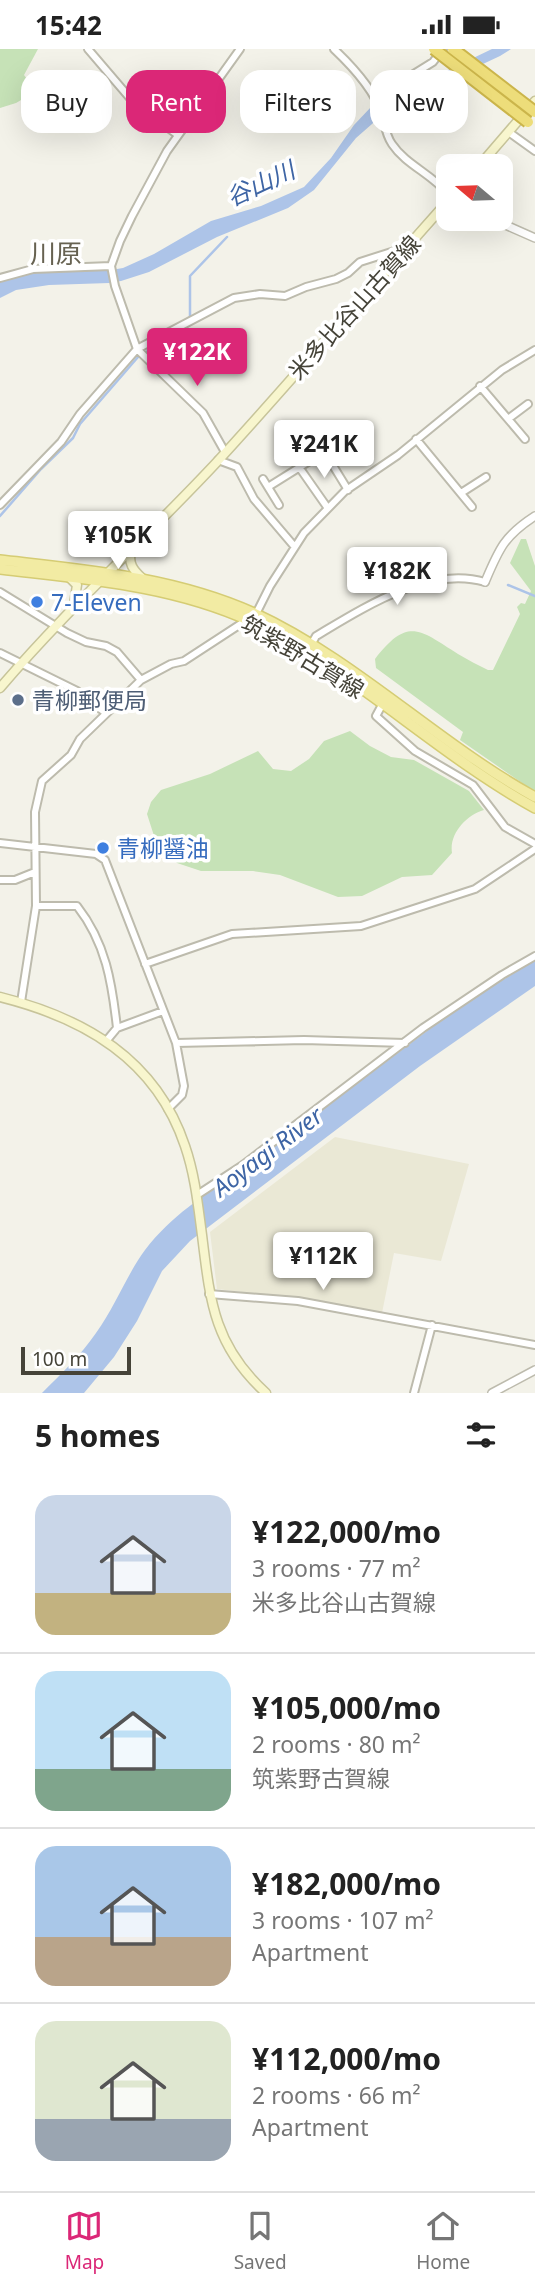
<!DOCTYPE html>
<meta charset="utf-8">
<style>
:root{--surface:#fff;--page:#f6f6f6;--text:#222;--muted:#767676;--line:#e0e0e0;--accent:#db2777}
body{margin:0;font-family:"Noto Sans","Noto Sans JP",sans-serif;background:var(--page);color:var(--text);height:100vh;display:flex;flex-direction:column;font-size:26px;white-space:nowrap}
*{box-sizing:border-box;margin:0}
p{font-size:23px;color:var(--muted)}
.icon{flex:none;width:38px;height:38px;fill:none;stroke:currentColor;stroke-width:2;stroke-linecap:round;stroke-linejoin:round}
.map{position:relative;height:1344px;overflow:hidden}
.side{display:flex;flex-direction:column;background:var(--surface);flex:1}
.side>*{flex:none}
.hud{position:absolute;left:21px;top:21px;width:494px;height:63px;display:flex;gap:14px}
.needle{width:46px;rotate:289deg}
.fabs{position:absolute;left:436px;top:105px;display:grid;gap:14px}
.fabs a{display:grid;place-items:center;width:77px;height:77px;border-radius:14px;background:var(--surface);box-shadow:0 7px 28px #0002;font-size:35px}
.scale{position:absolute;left:21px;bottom:18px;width:110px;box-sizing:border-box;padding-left:7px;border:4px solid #454338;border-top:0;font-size:19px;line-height:24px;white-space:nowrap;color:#454338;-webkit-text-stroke:5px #fff;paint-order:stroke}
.price{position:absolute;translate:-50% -60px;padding:0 16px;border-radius:7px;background:#fff;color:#222;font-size:23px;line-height:46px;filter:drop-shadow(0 2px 4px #0008)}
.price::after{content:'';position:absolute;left:50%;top:42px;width:21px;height:16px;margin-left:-10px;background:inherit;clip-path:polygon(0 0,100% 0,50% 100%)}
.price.active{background:var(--accent);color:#fff}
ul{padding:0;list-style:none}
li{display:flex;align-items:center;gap:21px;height:175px;padding:0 35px}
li+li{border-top:2px solid var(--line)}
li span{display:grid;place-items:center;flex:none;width:196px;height:140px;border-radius:21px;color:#555}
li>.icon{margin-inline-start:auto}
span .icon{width:84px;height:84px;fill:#fffc;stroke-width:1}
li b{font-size:30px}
h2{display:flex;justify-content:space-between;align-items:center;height:84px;padding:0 35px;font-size:30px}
.tag{padding:0 24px;border-radius:21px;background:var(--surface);box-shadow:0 7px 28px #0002;font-size:24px;line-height:63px}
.tag.active{background:var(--accent);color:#fff}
.status{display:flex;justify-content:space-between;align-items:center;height:49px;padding:0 35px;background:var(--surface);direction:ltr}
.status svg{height:19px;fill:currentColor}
.dock{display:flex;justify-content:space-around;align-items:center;height:98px;border-top:2px solid var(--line);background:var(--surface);font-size:19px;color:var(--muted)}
.dock a{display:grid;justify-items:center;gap:4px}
.dock .active{color:var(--accent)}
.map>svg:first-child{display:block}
.education{fill:#eae8d5}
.green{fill:#c6e2b7}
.water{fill:#adc4e8}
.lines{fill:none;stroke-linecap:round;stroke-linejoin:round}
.stream{stroke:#adc4e8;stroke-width:2.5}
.minor-casing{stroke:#bdbbad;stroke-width:10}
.tertiary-casing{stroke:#bdbbad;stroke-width:10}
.secondary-casing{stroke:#c7c49a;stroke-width:11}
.primary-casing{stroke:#d5cc74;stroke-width:12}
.minor{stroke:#fff;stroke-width:6}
.tertiary{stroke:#fff;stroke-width:7}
.secondary{stroke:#f8f6ce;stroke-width:8}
.primary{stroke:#f2eba3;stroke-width:9}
.motorway-bridge-casing{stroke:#cbb54b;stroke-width:14;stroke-linecap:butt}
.motorway-bridge{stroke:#eddd7a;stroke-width:10}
.shop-dot{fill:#3f7fe0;stroke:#fff;stroke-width:2.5}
.service-dot{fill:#5c6f8a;stroke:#fff;stroke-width:2.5}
.labels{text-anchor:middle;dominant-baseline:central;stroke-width:7;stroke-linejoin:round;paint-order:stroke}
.street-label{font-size:23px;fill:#454338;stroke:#fff}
.shop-label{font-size:23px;fill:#366cbe;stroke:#fff;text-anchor:start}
.service-label{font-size:23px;fill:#4e5e75;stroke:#fff;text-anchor:start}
.water-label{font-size:24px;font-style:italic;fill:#3e65a5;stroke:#fff}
.quarter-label{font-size:26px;fill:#676251;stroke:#fff}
</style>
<div class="status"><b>15:42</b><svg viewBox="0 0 49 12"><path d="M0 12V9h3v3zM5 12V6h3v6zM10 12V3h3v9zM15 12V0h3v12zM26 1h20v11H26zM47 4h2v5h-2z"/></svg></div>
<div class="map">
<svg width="535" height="1344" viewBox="0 0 535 1344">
<rect width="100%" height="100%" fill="#f3f2e9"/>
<!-- education -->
<path class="education" d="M335,1088l134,27 -28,97 -47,-8 -12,60 -43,-9 -122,-15 -7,-57z"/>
<!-- green -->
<path class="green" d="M0,0h38l-14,26 6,8 -2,13 -12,7 -16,5z
M521,490h5l9,27v226l-75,-52 3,-8 -87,-64 -1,-9c33,-43 45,-29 83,-5 10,6 20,11 30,16h5l27,-56 -3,-7 4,-4 4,1 6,-13 -21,-28z
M350,682l20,15 21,11 23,3 55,31 15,19c-18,5 -35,24 -32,43l-20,22 -30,2 -40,19 -24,1 -58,-22 -27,-4h-52l-24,-8 -21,-21 -9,-28 4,-12 10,-12 49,-16 48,-23 15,18 18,2 18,-12 15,-18z"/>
<!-- water -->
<path class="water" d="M492,0h19l-11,7 -79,37 -6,9 -5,-4 -3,2 -27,17 -24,21 -42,52 -26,18 -71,29 -68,35 -28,9 -12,2 -60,2 -33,5 -16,8v-16l40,-11h65l18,-3 31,-14 57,-33 50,-15 43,-19 27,-29 23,-33 17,-18 26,-21 26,-11 19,-2z
M535,911v26l-115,80 -230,175 -28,30 -25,50 -23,36 -30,36h-42c19,-19 39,-38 54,-60 19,-26 30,-57 49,-83 26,-34 59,-55 94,-78l220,-165z"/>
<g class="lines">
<!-- stream -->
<path class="stream" d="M0,467l41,-47 32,-31 7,-14 58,-67 52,-32v-49l37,-39
M508,536l27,11"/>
<!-- minor casing -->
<g class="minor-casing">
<path id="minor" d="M88,0l47,55 43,31
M334,0c18,17 40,41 48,65 3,10 3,20 10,30 14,21 40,30 56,50
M375,49l58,-36 10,-13
M510,84l25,18
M0,229l33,-9 78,-3
M480,337l45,53
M508,370l20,-15
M416,390l56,68
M321,397l27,44
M225,403l-22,-39 -66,-64 -22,-63 -4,-20 9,-25 12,-25 35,-65 73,-102
M218,411l19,7 17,32 40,47
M299,418l28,40
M263,430l16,26
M268,438l56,-35
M461,444l25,-16
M0,456l61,-63 19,-28 57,-65 97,-51 26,-4 25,2 21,-9 30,-8 12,-6 12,-11 47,-15
M0,543l67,41 19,9 20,4 11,6 24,28
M311,596l5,-9c47,-28 113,-71 169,-54
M0,604l77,38 29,22
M382,656l-6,11 39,35 58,34 32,42 30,17
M0,794l96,11 9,6 71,183 8,43 -2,9 -14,14
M0,831h15l20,-8
M36,857h41c29,37 35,77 40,122
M145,915l87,-30 129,-8 114,-37 60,-40
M21,953l15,-96 -1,-94 7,-31 29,-26 9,-16 61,-59 30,-16 13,-3 72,-47 14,-28 34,-53 41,-42 53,-36 104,-85 33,-20
M107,991l10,-12 46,-17
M176,994l128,-3 101,3
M197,1146l46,-30 180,-137 79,-53 33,-19
M209,1245l89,7 237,44
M414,1344l18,-68"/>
</g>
<!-- tertiary casing -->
<g class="tertiary-casing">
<path id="tertiary" d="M492,170l43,19
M485,533c14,-33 19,-46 50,-66
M492,1344l43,-23"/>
</g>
<!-- secondary casing -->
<g class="secondary-casing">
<path id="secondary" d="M479,117l56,-65
M131,503c-3,11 2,18 11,26
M69,528l8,8 -3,19
M0,639c67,-79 145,-149 216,-225 79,-86 154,-175 232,-262
M0,948c84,21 156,62 185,149 10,29 13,59 17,89 8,66 12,111 64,158"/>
</g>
<!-- primary casing -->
<g class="primary-casing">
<path id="primary" d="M0,511c87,10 174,17 254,53 102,47 183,130 281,184
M0,520c84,10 171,16 250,52 103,48 185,132 285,187"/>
</g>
<!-- minor -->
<use href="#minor" class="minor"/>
<!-- tertiary -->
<use href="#tertiary" class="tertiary"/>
<!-- secondary -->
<use href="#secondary" class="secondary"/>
<!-- primary -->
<use href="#primary" class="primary"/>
<!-- motorway-bridge casing -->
<g class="motorway-bridge-casing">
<path id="motorway-bridge" d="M434,0l94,73
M453,0l82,63"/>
</g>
<!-- motorway-bridge -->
<use href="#motorway-bridge" class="motorway-bridge"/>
</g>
<!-- markers -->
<g class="shop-dot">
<circle cx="37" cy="553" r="7"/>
<circle cx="103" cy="799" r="7"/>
</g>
<circle class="service-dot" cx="18" cy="651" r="7"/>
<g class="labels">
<!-- street labels -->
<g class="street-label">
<text transform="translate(354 258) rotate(-48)">米多比谷山古賀線</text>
<text transform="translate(303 607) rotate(31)">筑紫野古賀線</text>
</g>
<!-- shop labels -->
<g class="shop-label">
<text x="51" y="553">7-Eleven</text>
<text x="117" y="799">青柳醤油</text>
</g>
<!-- service labels -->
<g class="service-label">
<text x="32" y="651">青柳郵便局</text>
</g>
<!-- water labels -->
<g class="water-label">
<text transform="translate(260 134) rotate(-25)">谷山川</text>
<text transform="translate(267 1102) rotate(-37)">Aoyagi River</text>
</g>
<!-- quarter labels -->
<g class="quarter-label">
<text x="56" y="204">川原</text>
</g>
</g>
</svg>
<div class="fabs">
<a><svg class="needle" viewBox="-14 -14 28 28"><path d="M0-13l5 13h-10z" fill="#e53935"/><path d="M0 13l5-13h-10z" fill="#767676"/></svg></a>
</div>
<div class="scale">100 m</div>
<b class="price active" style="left:197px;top:339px">¥122K</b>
<b class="price" style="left:324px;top:431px">¥241K</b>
<b class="price" style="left:118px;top:522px">¥105K</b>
<b class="price" style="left:397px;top:558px">¥182K</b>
<b class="price" style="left:323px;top:1243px">¥112K</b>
<div class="hud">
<a class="tag">Buy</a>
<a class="tag active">Rent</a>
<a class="tag">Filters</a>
<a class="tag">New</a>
</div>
</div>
<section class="side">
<h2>5 homes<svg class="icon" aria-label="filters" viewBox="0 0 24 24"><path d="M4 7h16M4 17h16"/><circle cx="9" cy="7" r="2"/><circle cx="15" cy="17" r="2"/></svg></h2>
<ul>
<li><span style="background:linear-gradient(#c9d6e8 70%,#c2b280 0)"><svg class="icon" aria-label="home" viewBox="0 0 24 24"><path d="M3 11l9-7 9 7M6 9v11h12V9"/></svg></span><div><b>¥122,000/mo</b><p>3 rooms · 77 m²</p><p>米多比谷山古賀線</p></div></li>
<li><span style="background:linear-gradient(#bfe0f5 70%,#7fa58c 0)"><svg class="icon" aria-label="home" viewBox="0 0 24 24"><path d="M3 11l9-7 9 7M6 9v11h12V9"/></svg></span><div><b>¥105,000/mo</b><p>2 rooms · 80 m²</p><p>筑紫野古賀線</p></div></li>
<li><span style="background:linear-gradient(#a9c7e8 65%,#b9a48a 0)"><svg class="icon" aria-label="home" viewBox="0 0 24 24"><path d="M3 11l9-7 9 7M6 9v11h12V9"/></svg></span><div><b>¥182,000/mo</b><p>3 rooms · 107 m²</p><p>Apartment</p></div></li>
<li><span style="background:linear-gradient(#dfe7d0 70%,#9aa5b1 0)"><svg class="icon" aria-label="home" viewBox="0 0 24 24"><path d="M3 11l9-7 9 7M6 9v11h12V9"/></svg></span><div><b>¥112,000/mo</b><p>2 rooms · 66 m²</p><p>Apartment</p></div></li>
</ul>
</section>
<nav class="dock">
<a class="active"><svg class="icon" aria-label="map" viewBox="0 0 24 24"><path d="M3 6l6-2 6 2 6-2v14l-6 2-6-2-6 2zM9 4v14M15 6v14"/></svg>Map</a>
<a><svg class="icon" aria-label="saved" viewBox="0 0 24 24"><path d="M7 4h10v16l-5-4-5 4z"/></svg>Saved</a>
<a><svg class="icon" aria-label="home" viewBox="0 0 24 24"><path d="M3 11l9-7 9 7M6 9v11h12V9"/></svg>Home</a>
</nav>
